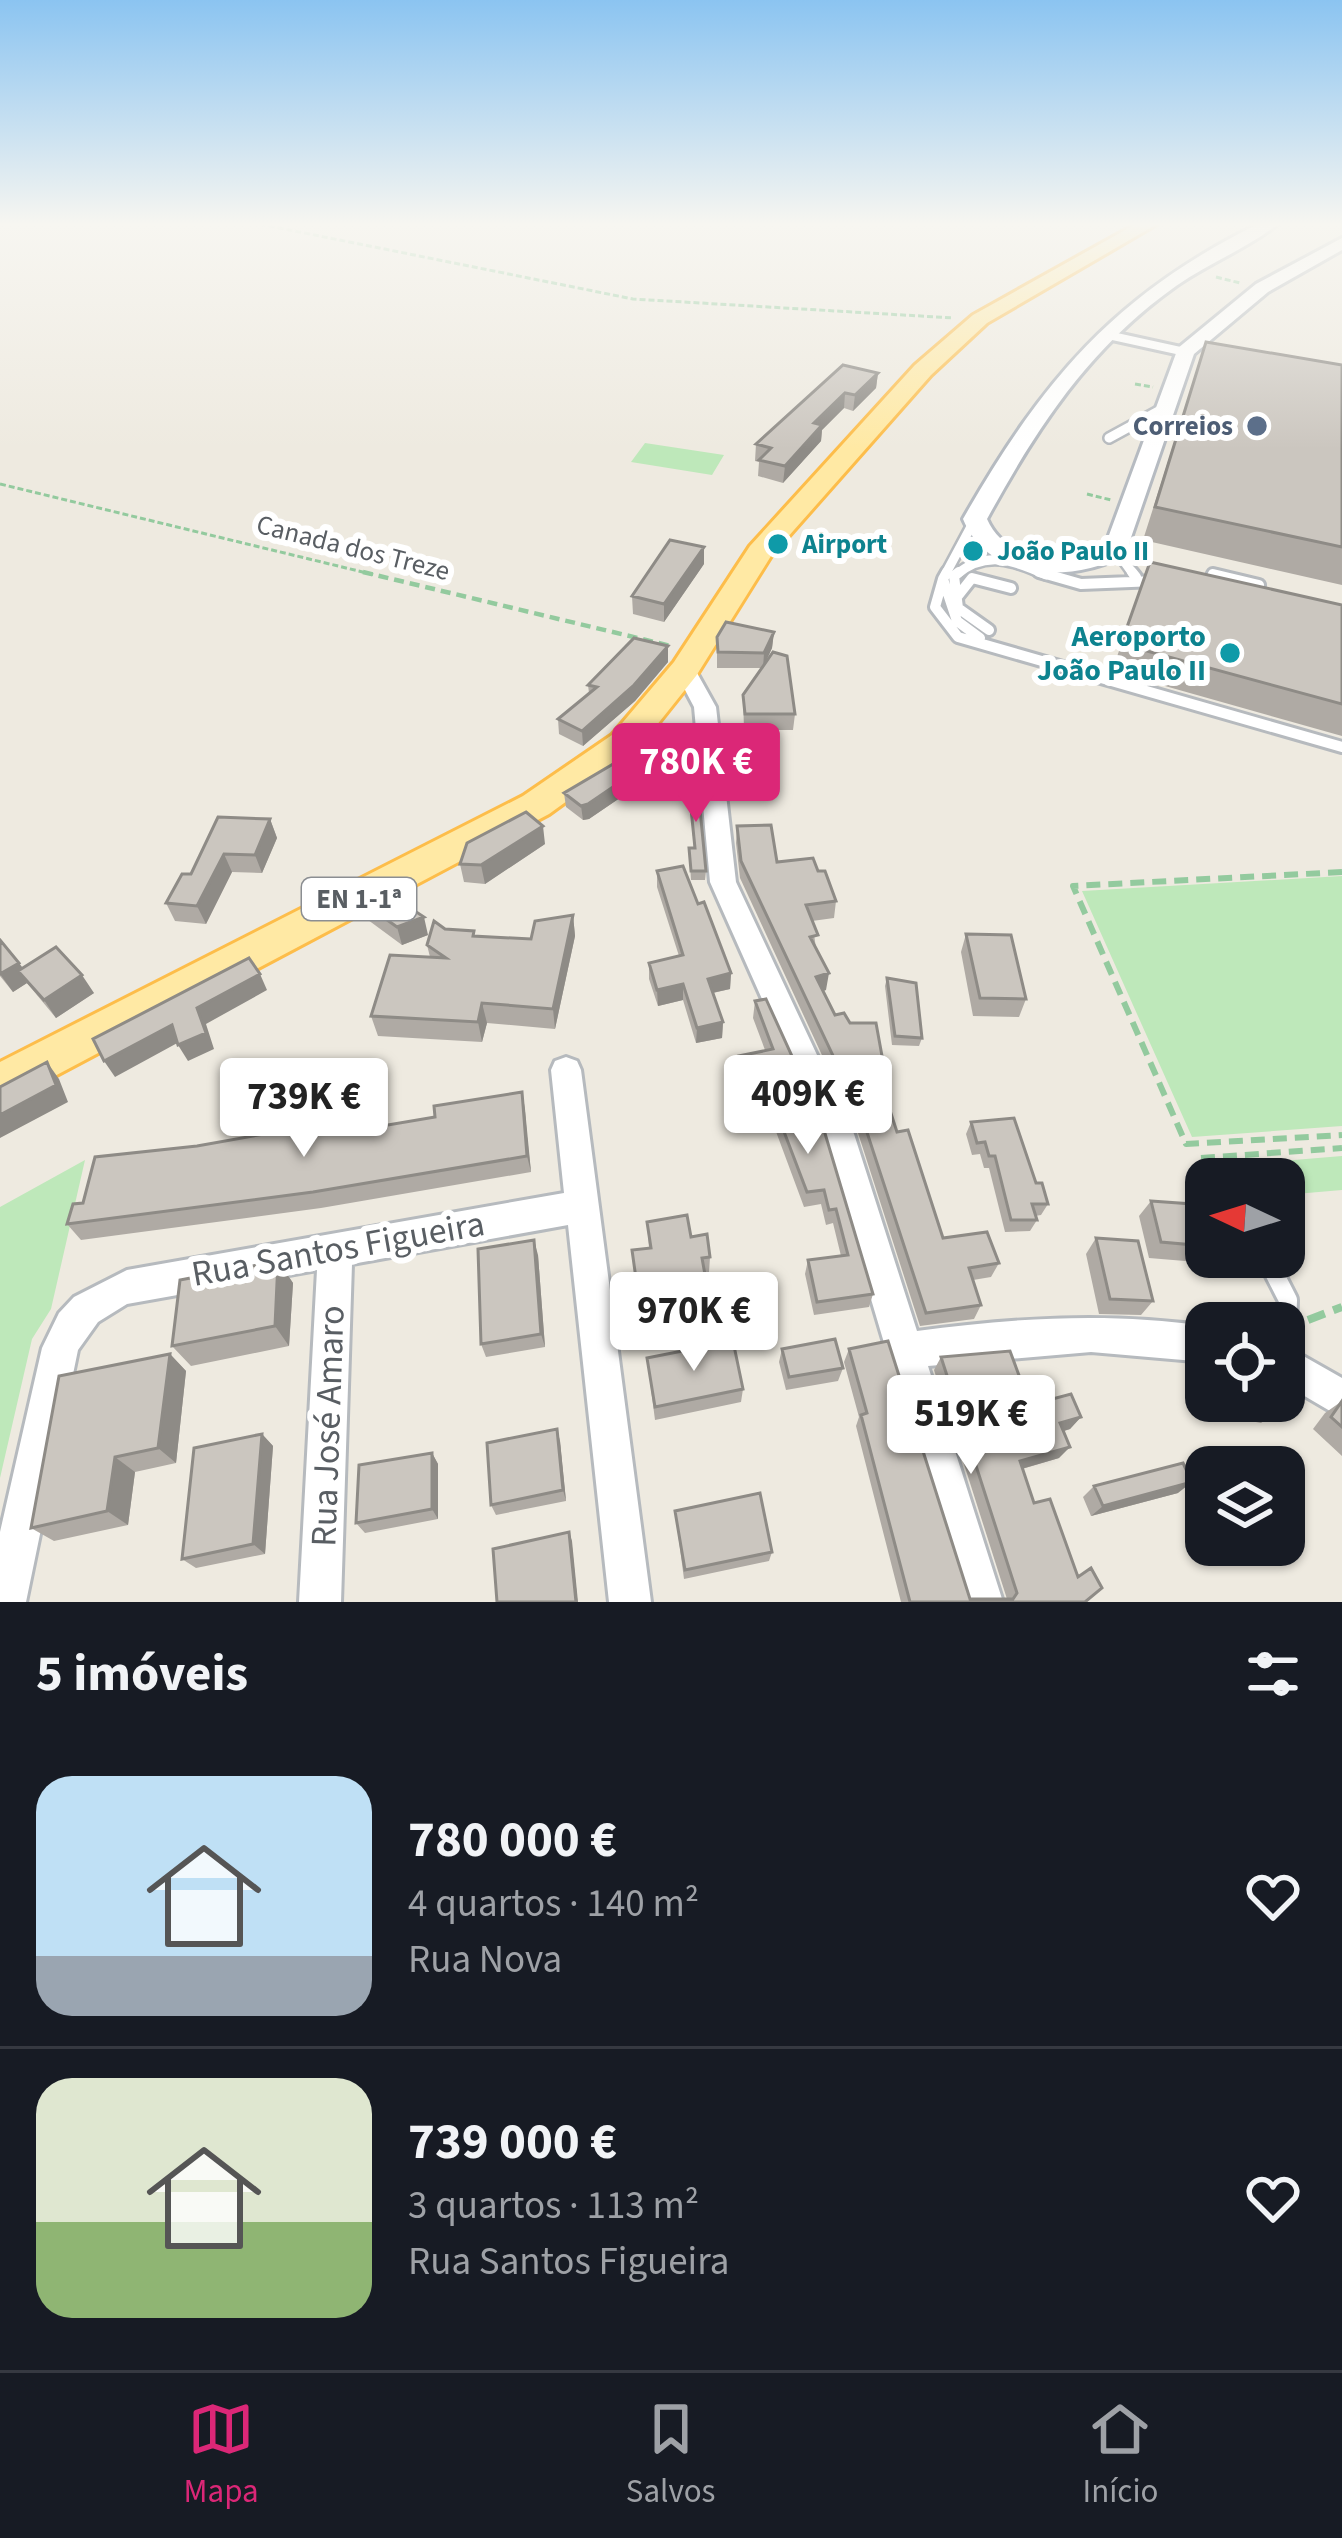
<!DOCTYPE html>
<html lang="pt">
<meta charset="utf-8">
<style>
:root{--surface:#171b24;--page:#20242c;--text:#f1f3f6;--muted:#9ea1a6;--line:#363941;--accent:#db2777}
body{margin:0;font-family:"Source Sans 3",sans-serif;background:var(--page);color:var(--text);height:100vh;display:flex;flex-direction:column;font-size:45px;white-space:nowrap}
*{box-sizing:border-box;margin:0}
p{font-size:39px;color:var(--muted)}
.icon{flex:none;width:66px;height:66px;fill:none;stroke:currentColor;stroke-width:2;stroke-linecap:round;stroke-linejoin:round}
.map{position:relative;height:1602px;overflow:hidden}
.drawer{display:flex;flex-direction:column;background:var(--surface);flex:1}
.drawer>*{flex:none}
.needle{width:78px;rotate:274deg}
.tools{position:absolute;left:1185px;top:1158px;display:grid;gap:24px}
.tools a{display:grid;place-items:center;width:120px;height:120px;border-radius:24px;background:var(--surface);box-shadow:0 3px 9px #0004;font-size:60px}
.price{position:absolute;translate:-50% -102px;padding:0 27px;border-radius:12px;background:#fff;color:#222;font-size:39px;line-height:78px;filter:drop-shadow(0 3px 6px #0008)}
.price::after{content:'';position:absolute;left:50%;top:72px;width:36px;height:27px;margin-left:-18px;background:inherit;clip-path:polygon(0 0,100% 0,50% 100%)}
.price.selected{background:var(--accent);color:#fff}
ul{padding:0;list-style:none}
li{display:flex;align-items:center;gap:36px;height:300px;padding:0 36px}
li+li{border-top:3px solid var(--line)}
li span{display:grid;place-items:center;flex:none;width:336px;height:240px;border-radius:36px;color:#555}
li>.icon{margin-inline-start:auto}
span .icon{width:144px;height:144px;fill:#fffc;stroke-width:1}
li b{font-size:51px}
h2{display:flex;justify-content:space-between;align-items:center;height:144px;padding:0 36px;font-size:51px}
.tabs{display:flex;justify-content:space-around;align-items:center;height:168px;border-top:3px solid var(--line);background:var(--surface);font-size:33px;color:var(--muted)}
.tabs a{display:grid;justify-items:center;gap:6px}
.tabs .selected{color:var(--accent)}
.map>svg:first-child{display:block}
.green{fill:#bee8ba}
.lines{fill:none;stroke-linecap:round;stroke-linejoin:round}
.lane-far2-casing{stroke:#b6babe;stroke-width:14}
.lane-far1-casing{stroke:#b6babe;stroke-width:16}
.lane-casing{stroke:#b6babe;stroke-width:24}
.street-casing{stroke:#b6babe;stroke-width:6}
.secondary-casing{stroke:#b6bbc1;stroke-width:6}
.primary-casing{stroke:#fdbd4a;stroke-width:6}
.path-far3{stroke:#93ca9e;stroke-width:3;stroke-dasharray:6 3;stroke-linecap:butt}
.path-far2{stroke:#93ca9e;stroke-width:4.5;stroke-dasharray:10 6;stroke-linecap:butt}
.path-far1{stroke:#93ca9e;stroke-width:6;stroke-dasharray:14 8;stroke-linecap:butt}
.path{stroke:#93ca9e;stroke-width:8;stroke-dasharray:18 9;stroke-linecap:butt}
.lane-far2{stroke:#fff;stroke-width:9}
.lane-far1{stroke:#fff;stroke-width:10}
.lane{stroke:#fff;stroke-width:18}
.street{fill:#fff;fill-rule:evenodd}
.secondary{fill:#fff;fill-rule:evenodd}
.primary{fill:#ffe9a4;fill-rule:evenodd}
.wall{fill:#afaaa4}
.shaded-wall{fill:#8e8b86}
.building{fill:#cbc6bf;stroke:#8e8b86;stroke-width:3}
.service-dot{fill:#5c6f8a;stroke:#fff;stroke-width:4.5}
.culture-dot{fill:#0f9aa8;stroke:#fff;stroke-width:4.5}
.labels{text-anchor:middle;dominant-baseline:central;stroke-width:12;stroke-linejoin:round;paint-order:stroke}
.far-service-label{font-size:27px;font-weight:bold;fill:#4e5e75;stroke:#fff;text-anchor:end}
.far-culture-label{font-size:27px;font-weight:bold;fill:#0d838f;stroke:#fff;text-anchor:start}
.far-street-label{font-size:27px;fill:#595e63;stroke:#fff}
.shield{fill:#fff;stroke:#8b8e92;stroke-width:3}
.shield-label{font-size:27px;font-weight:bold;fill:#595e63}
.culture-label{font-size:30px;font-weight:bold;fill:#0d838f;stroke:#fff;text-anchor:end}
.near-street-label{font-size:36px;fill:#595e63;stroke:#fff}
</style>
<div class="map">
<svg width="1342" height="1602" viewBox="0 0 1342 1602">
<rect width="100%" height="100%" fill="#eeeae0"/>
<!-- green -->
<path class="green" d="M645,443l79,12 -12,20 -81,-13z
M1342,876v250l-150,11 -110,-246z
M1342,1156v34l-58,5v-16h-71l-5,-12z
M85,1160l-34,149 -19,30 -32,139v-271z"/>
<g class="lines">
<!-- lane-far2 casing -->
<g class="lane-far2-casing">
<path id="lane-far2" d="M1109,438l55,-30
M1116,550l18,25
M945,575l30,-56
M956,575c29,-25 58,-15 90,0"/>
</g>
<!-- lane-far1 casing -->
<g class="lane-far1-casing">
<path id="lane-far1" d="M947,572l-4,7 14,42 23,17
M959,572l-5,4 4,32 31,22
M1039,572l42,12 75,-3
M1132,572l4,5
M943,579l-8,28 23,30 384,110
M1207,588l6,-14 46,11 -6,14
M957,597l15,-19 39,10"/>
</g>
<!-- lane casing -->
<g class="lane-casing">
<path id="lane" d="M1266,1257l22,43 -2,57"/>
</g>
<!-- street casing -->
<g class="street-casing">
<path id="street" d="M1108,331l82,18 2,3 -7,4 -82,-18v-6z
M685,662l7,2 24,43 20,175 118,252 63,197c97,-13 191,-19 289,-5v36l-115,-10 -163,14 75,236h-42l-139,-468 -112,-252 -16,-175 -20,-38z
M566,1057l11,4 4,9 70,532h-42l-41,-377 -216,39 -11,338h-42l18,-332 -190,34 -29,18 -20,28 -52,252h-26v-70l42,-184 17,-35 15,-16 53,-27 437,-77 -13,-123 4,-9z
M1284,1345l58,33v40l-58,-34z"/>
</g>
<!-- secondary casing -->
<g class="secondary-casing">
<path id="secondary" d="M1258,224h20c-30,24 -69,39 -102,62 -86,61 -139,141 -189,233 20,45 78,46 118,27l73,-198 78,-64 86,-46v12l-74,42 -74,62 -69,201c-54,28 -136,27 -162,-36 78,-137 151,-224 295,-295z"/>
</g>
<!-- primary casing -->
<g class="primary-casing">
<path id="primary" d="M1136,224h21l-170,99 -56,52 -160,181 -75,120 -60,75 -87,63 -549,291v-43l523,-266 89,-61 62,-73 76,-116 165,-181 58,-50z"/>
</g>
<!-- path-far3 -->
<path class="path-far3" d="M260,224l373,75 321,19
M1216,277l24,6
M1135,384l18,3
M0,484l375,91
M1087,494l24,6"/>
<!-- path-far2 -->
<path class="path-far2" d="M363,572l308,74"/>
<!-- path-far1 -->
<path class="path-far1" d="M1342,872l-269,14 113,258 156,-9
M1201,1158l141,-10"/>
<!-- path -->
<path class="path" d="M1308,1320l34,-13"/>
<!-- lane-far2 -->
<use href="#lane-far2" class="lane-far2"/>
<!-- lane-far1 -->
<use href="#lane-far1" class="lane-far1"/>
<!-- lane -->
<use href="#lane" class="lane"/>
<!-- street -->
<use href="#street" class="street"/>
<!-- secondary -->
<use href="#secondary" class="secondary"/>
<!-- primary -->
<use href="#primary" class="primary"/>
</g>
<!-- wall -->
<path class="wall" d="M1206,342l136,23v220l-199,-45z
M878,373l-2,15 -23,23 -9,-3 -22,22 -1,11 -38,42 -25,-7 1,-14 -4,-1 1,-17z
M1150,562l192,43v131l-230,-65z
M704,564l-40,58 -31,-8 -1,-18z
M774,632l-2,16 -7,15 30,51 -2,16h-49l-1,-35 18,-27h-44v-31z
M668,646v16l-33,39 -52,45 -24,-12 -1,-15 31,-26 -1,-8z
M689,753l-22,21 -9,-2 -69,47 -6,1 -17,-13 -2,-14 61,-36z
M687,769l19,102 -1,9h-14l-2,-32h5z
M270,819l7,19 -15,35 -30,-1 -26,52 -31,-3 -9,-18 25,-29z
M737,826l40,36 41,9 18,30 -2,17 -22,3 4,27 10,42 -3,1 12,24 53,74 -2,7 11,36 46,106 56,25 -8,14 -18,3 8,25 -7,14 -54,7 -62,-193 -118,-255 -4,-35z
M545,844l-60,40 -21,-2 -4,-18z
M657,871l41,33 33,69 -1,16 -17,4 10,29 -1,16 -26,5 -13,-43 -25,6 -9,-27v-16l30,-7 -22,-69z
M358,899l70,36 -26,10 -38,-28z
M573,915l2,21 -20,93 -68,-6 -5,19 -104,-6 -7,-20 59,-59 -3,-12 18,-16 30,7 56,3z
M966,934l60,65 -7,18 -46,-1 -12,-64z
M0,940l23,28 71,25 -38,25 -29,-35 -14,9 -13,-16z
M887,978l35,60 -3,8 -27,-1 -7,-59z
M755,1001l118,293 -4,13 -55,8 -9,-41 3,-14 33,-4 -8,-33 -7,2 -5,-21 -17,3 -39,-105 -16,5 -12,-35 2,-16 26,-6 -12,-32z
M522,1092l9,80 -210,36 -240,32 -14,-16 16,-21 304,-78 48,-8z
M971,1122l65,61 12,21 -7,11 -6,1 2,4 -7,11 -25,1 -16,-64h-5l-4,-14 -8,1 -6,-21z
M1151,1201l55,4v52h8l-5,6 -60,-5 -10,-42z
M647,1222l44,15 19,20 -1,15h-4l6,36 -1,14 -49,8 -2,-12 -19,3 -8,-71 17,-2z
M1096,1238l57,63 -12,14 -42,-1 -13,-60z
M538,1255l7,92 -59,10 -5,-13z
M278,1261l15,22 -4,63 -98,20 -19,-20z
M782,1349l61,19 -5,13 -52,9 -7,-28z
M849,1349l121,250h37l-73,-229 7,-13 89,48 51,12 -11,12 -6,2 -5,27 -37,11 12,34 51,99h-184l-45,-176 3,-9 -15,-55z
M170,1354l16,17 -10,92 -41,9 -7,53 -74,16 -23,-13z
M647,1358l96,31 -2,13 -86,18z
M1213,1401h62l2,10 -16,12 -46,-9z
M1342,1401v55l-29,-27 12,-16z
M262,1434l11,12 -8,108 -69,14 -14,-9z
M560,1441l6,60 -70,14 -5,-10z
M432,1453l6,11v55l-73,14 -9,-10z
M1094,1486l84,7 -87,23 -8,-19z
M675,1511l97,41 -3,9 -85,18z"/>
<!-- shaded-wall -->
<path class="shaded-wall" d="M878,373l-2,15 -23,23 2,-16z
M845,393l-1,15 -22,22 -1,11 -38,42 2,-17 29,-43z
M704,547v17l-40,58v-18z
M774,632l-2,16 -9,20 1,-15z
M668,646v16l-33,39 -52,45 -1,-15z
M689,738v15l-22,21v-15z
M657,757l1,15 -69,47 -6,1 -2,-14z
M270,819l7,19 -15,35 -7,-18z
M543,826l2,18 -60,40 -4,-19z
M224,854l8,18 -26,52 -9,-18z
M573,915l2,21 -20,93 -2,-20z
M424,917l4,18 -26,10 -5,-18z
M19,963l12,18 -13,-10 9,12 -14,9 -13,-18z
M731,973l-1,16 -23,5 1,-15z
M829,973l-3,17 -13,4 3,-17z
M260,974l7,16 -61,34 8,25 -26,12 -10,-16 19,-37z
M82,975l12,18 -38,25 -12,-18z
M683,984v16l-25,6 -1,-16z
M482,1003l5,20 -5,19 -4,-20z
M723,1022l-1,16 -26,5 1,-15z
M172,1025l9,16 -66,36 -11,-16z
M47,1062l12,17 9,23 -68,36v-23z
M767,1087l-2,15 -16,5 2,-16z
M522,1092l3,17 6,63 -4,-16z
M534,1240l4,15 7,92 -4,-13z
M278,1261l15,22 -4,63 -14,-20z
M170,1354l16,17 -10,92 -18,-15z
M1081,1417l-11,12 -20,6 10,-12z
M557,1429l3,12 6,60 -3,-11z
M262,1434l11,12 -8,108 -12,-10z
M1070,1447l-11,11 -48,14 9,-11z
M432,1453l6,11v55l-6,-10z
M115,1457l20,15 -7,53 -21,-14z
M1192,1482l-14,11 -87,23 12,-10z
M569,1532l3,9 6,61h-2z"/>
<!-- building -->
<path class="building" d="M1206,342l136,23v182l-187,-40z
M843,365l35,8 -23,22 -10,-2 -31,30 8,2 -37,41 -26,-6 12,-12 -15,-4z
M670,540l34,7 -40,57 -32,-8z
M1150,562l192,43v99l-221,-60z
M726,622l48,10 -10,21 -46,-1 -1,-15z
M634,638l34,8 -34,39 -52,46 -24,-12 39,-32 -9,-2z
M773,652l14,4 8,58h-50l-2,-19z
M654,731l35,7 -22,21 -10,-2 -69,47 -7,2 -17,-13 61,-36z
M696,768l10,103h-15l-2,-23h6l-8,-79z
M526,812l17,14 -62,39 -21,-1 7,-21z
M218,817l52,2 -15,36 -31,-1 -27,52 -31,-3 16,-29h9z
M771,825l6,37 36,-4 5,13h7l11,30 -30,4 12,30 -8,2 19,36 -13,4 19,38 9,-2 6,10h26l12,66h-5l14,43 11,-2 35,108 44,-6 12,31 -30,5 12,37 -55,8 -64,-196 -121,-256 -4,-35z
M683,866l15,38 6,-2 27,71 -23,6 15,43 -26,6 -14,-44 -26,6 -8,-27 34,-8 -26,-84z
M380,888l44,29 -27,10 -39,-28z
M573,915l-20,94 -71,-6 -4,19 -107,-6 19,-61 56,3 -19,-13 7,-24 11,8 29,2 -1,5 58,3 4,-18z
M966,934l45,1 15,64 -46,-1z
M0,940l19,23 -19,11z
M56,947l26,28 -38,25 -26,-29z
M249,958l11,16 -63,34 9,25 -28,12 -6,-20 -68,36 -11,-22z
M887,978l29,5 6,55 -27,-2z
M766,999l55,121 52,174 -56,8 -9,-42 40,-5 -12,-46 -7,1 -5,-20 -17,2 -40,-105 -16,4 -12,-35 34,-7 -18,-48z
M47,1062l9,23 -56,30v-28z
M522,1092l5,64 -214,36 -246,32 6,-20 10,-1 12,-46 102,-11 185,-33v13l53,-9 -1,-11z
M1014,1118l22,65h6l6,21h-16l5,16h-26l-16,-64h-6l-4,-14 -8,1 -6,-21z
M1151,1201l55,4v41l-45,-4z
M687,1215l4,22 16,-3 3,23 -8,1 9,50 -50,8 -3,-12 -18,3 -8,-57 19,-2 -4,-26z
M1096,1238l42,3 15,60 -43,-2z
M534,1240l7,94 -60,10 -3,-95z
M278,1261l-3,65 -103,20 8,-66z
M835,1339l8,29 -54,9 -7,-28z
M733,1341l10,48 -88,18 -8,-49z
M888,1341l82,258h43l4,-6 -76,-236 69,-6 20,54 41,-11 10,23 -21,6 10,24 -50,14 14,42 16,-4 28,78 13,-9 11,20 -17,14h-175l-49,-187 6,-2 -18,-64z
M170,1354l-12,94 -43,9 -8,54 -76,17 28,-152z
M1229,1401h46l2,10 -47,-9z
M1342,1401v26l-11,-10z
M557,1429l6,61 -72,15 -4,-62z
M262,1434l-9,110 -71,15 12,-111z
M432,1453v56l-76,14 3,-58z
M1183,1463l9,19 -89,24 -9,-20z
M760,1493l12,59 -87,18 -10,-59z
M569,1532l7,70h-79l-4,-53z"/>
<!-- sky -->
<linearGradient id="sky" x2="0" y2="1"><stop stop-color="#8bc4f1"/><stop offset="0.5" stop-color="#f7f6f1"/><stop offset="1" stop-color="#f7f6f1" stop-opacity="0"/></linearGradient>
<rect width="1342" height="449" fill="url(#sky)"/>
<!-- markers -->
<circle class="service-dot" cx="1257" cy="426" r="12"/>
<g class="culture-dot">
<circle cx="778" cy="544" r="12"/>
<circle cx="973" cy="551" r="12"/>
<circle cx="1230" cy="653" r="12"/>
</g>
<g class="labels">
<!-- far-service labels -->
<g class="far-service-label">
<text x="1233" y="426">Correios</text>
</g>
<!-- far-culture labels -->
<g class="far-culture-label">
<text x="802" y="544">Airport</text>
<text x="997" y="551">João Paulo II</text>
</g>
<!-- far-street labels -->
<g class="far-street-label">
<text transform="translate(353 548) rotate(14)">Canada dos Treze</text>
</g>
<!-- shield labels -->
<rect class="shield" x="302" y="878" width="114" height="42" rx="9"/>
<g class="shield-label">
<text x="359" y="899">EN 1-1ª</text>
</g>
<!-- culture labels -->
<g class="culture-label">
<text x="1206" y="636">Aeroporto<tspan x="1206" dy="34">João Paulo II</tspan></text>
</g>
<!-- near-street labels -->
<g class="near-street-label">
<text transform="translate(338 1249) rotate(-10)">Rua Santos Figueira</text>
<text transform="translate(328 1426) rotate(-88)">Rua José Amaro</text>
</g>
</g>
</svg>
<div class="tools">
<a><svg class="needle" viewBox="-14 -14 28 28"><path d="M0-13l5 13h-10z" fill="#e53935"/><path d="M0 13l5-13h-10z" fill="#9ea1a6"/></svg></a>
<a><svg class="icon" aria-label="locate" viewBox="0 0 24 24"><circle cx="12" cy="12" r="6"/><path d="M12 2v4M12 18v4M2 12h4M18 12h4"/></svg></a>
<a><svg class="icon" aria-label="layers" viewBox="0 0 24 24"><path d="M12 4l9 5-9 5-9-5zM3 14l9 5 9-5"/></svg></a>
</div>
<b class="price selected" style="left:696px;top:825px">780K €</b>
<b class="price" style="left:808px;top:1157px">409K €</b>
<b class="price" style="left:304px;top:1160px">739K €</b>
<b class="price" style="left:694px;top:1374px">970K €</b>
<b class="price" style="left:971px;top:1477px">519K €</b>
</div>
<section class="drawer">
<h2>5 imóveis<svg class="icon" aria-label="filters" viewBox="0 0 24 24"><path d="M4 7h16M4 17h16"/><circle cx="9" cy="7" r="2"/><circle cx="15" cy="17" r="2"/></svg></h2>
<ul>
<li><span style="background:linear-gradient(#bfe0f5 75%,#9aa5b1 0)"><svg class="icon" aria-label="home" viewBox="0 0 24 24"><path d="M3 11l9-7 9 7M6 9v11h12V9"/></svg></span><div><b>780 000 €</b><p>4 quartos · 140 m²</p><p>Rua Nova</p></div><svg class="icon" aria-label="heart" viewBox="0 0 24 24"><path d="M12 20l-8-8c-3-5 5-10 8-4 3-6 11-1 8 4z"/></svg></li>
<li><span style="background:linear-gradient(#dfe7d0 60%,#8fb573 0)"><svg class="icon" aria-label="home" viewBox="0 0 24 24"><path d="M3 11l9-7 9 7M6 9v11h12V9"/></svg></span><div><b>739 000 €</b><p>3 quartos · 113 m²</p><p>Rua Santos Figueira</p></div><svg class="icon" aria-label="heart" viewBox="0 0 24 24"><path d="M12 20l-8-8c-3-5 5-10 8-4 3-6 11-1 8 4z"/></svg></li>
</ul>
</section>
<nav class="tabs">
<a class="selected"><svg class="icon" aria-label="map" viewBox="0 0 24 24"><path d="M3 6l6-2 6 2 6-2v14l-6 2-6-2-6 2zM9 4v14M15 6v14"/></svg>Mapa</a>
<a><svg class="icon" aria-label="saved" viewBox="0 0 24 24"><path d="M7 4h10v16l-5-4-5 4z"/></svg>Salvos</a>
<a><svg class="icon" aria-label="home" viewBox="0 0 24 24"><path d="M3 11l9-7 9 7M6 9v11h12V9"/></svg>Início</a>
</nav>
